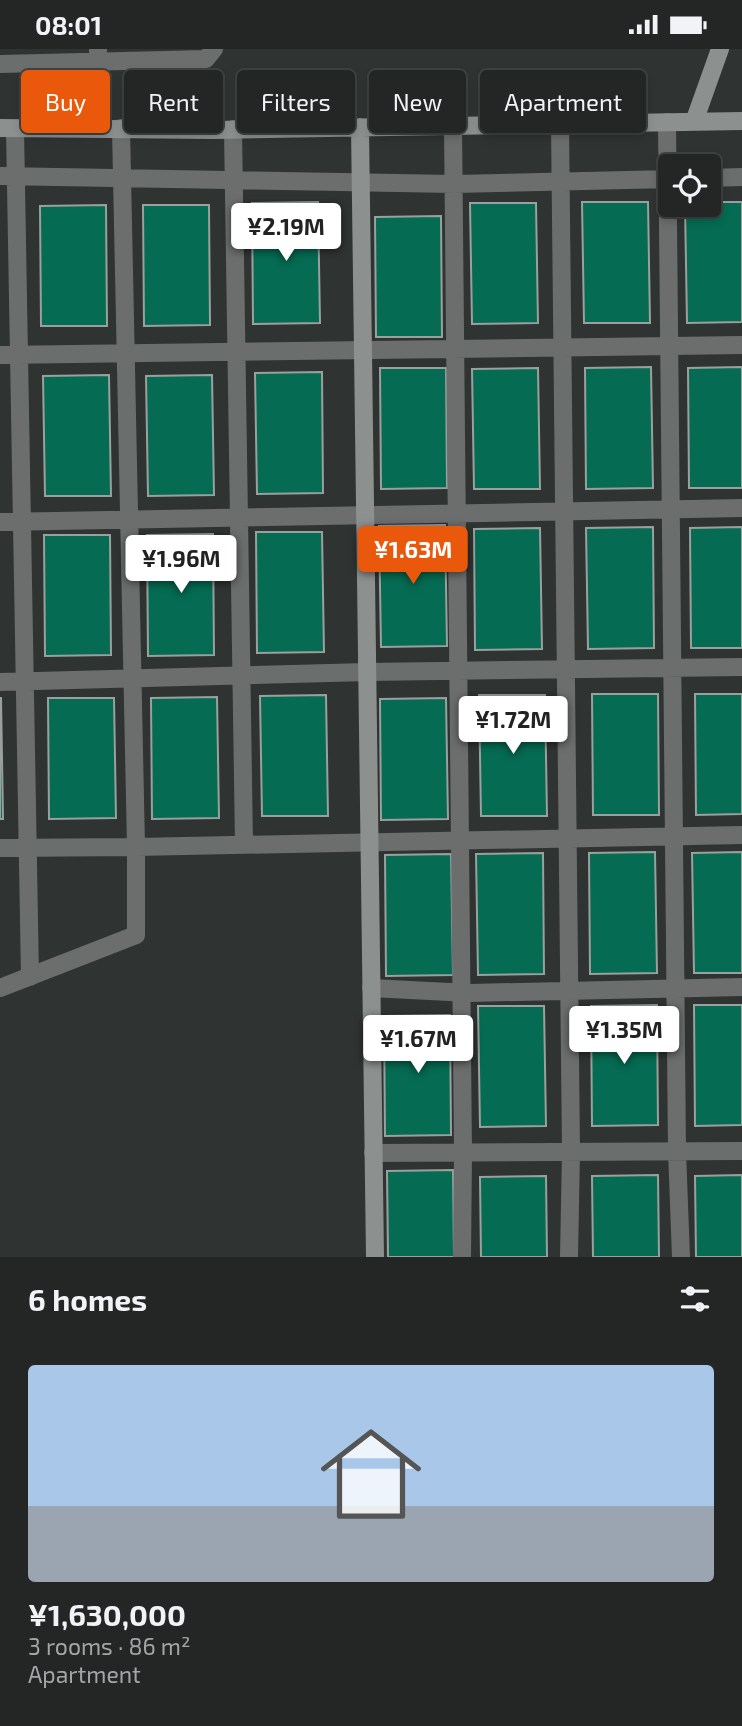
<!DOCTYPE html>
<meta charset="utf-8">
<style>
:root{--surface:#232625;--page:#2f3232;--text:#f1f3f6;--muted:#a3a5a7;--line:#404342;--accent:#ea580c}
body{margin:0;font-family:"Exo 2",sans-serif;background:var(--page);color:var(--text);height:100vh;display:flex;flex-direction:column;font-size:26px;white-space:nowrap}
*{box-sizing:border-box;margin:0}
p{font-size:23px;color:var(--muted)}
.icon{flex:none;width:38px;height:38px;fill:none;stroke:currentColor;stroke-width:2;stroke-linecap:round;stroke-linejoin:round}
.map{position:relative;height:1208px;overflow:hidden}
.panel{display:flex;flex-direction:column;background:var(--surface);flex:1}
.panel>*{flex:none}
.top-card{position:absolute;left:21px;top:21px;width:700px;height:63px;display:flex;gap:14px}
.controls{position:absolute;left:658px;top:105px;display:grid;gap:14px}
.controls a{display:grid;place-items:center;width:63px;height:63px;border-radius:7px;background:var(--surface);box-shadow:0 4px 10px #0003,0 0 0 2px var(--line);font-size:35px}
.price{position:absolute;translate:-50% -60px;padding:0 16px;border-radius:7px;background:#fff;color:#222;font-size:23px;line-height:46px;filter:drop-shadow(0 2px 4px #0008)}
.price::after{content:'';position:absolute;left:50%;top:42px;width:21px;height:16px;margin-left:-10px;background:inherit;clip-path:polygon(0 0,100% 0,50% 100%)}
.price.current{background:var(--accent);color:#fff}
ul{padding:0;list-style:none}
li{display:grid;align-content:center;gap:14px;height:371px;padding:0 28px}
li+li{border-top:2px solid var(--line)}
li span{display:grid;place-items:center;height:217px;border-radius:7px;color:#555}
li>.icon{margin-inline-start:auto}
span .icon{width:126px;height:126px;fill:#fffc;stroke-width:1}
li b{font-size:30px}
h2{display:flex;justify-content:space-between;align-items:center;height:84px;padding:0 28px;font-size:30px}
.chip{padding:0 24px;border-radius:7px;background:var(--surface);box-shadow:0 4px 10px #0003,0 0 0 2px var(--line);font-size:24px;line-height:63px}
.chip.current{background:var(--accent);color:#fff}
.status{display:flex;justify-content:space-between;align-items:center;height:49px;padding:0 35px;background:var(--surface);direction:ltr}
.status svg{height:19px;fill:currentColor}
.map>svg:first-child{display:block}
.building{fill:#056b52;stroke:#9aa09d;stroke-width:2}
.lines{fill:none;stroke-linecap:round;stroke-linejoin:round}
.street{stroke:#6c6e6d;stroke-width:18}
.secondary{stroke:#8c908e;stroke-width:18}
</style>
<div class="status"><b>08:01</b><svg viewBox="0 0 49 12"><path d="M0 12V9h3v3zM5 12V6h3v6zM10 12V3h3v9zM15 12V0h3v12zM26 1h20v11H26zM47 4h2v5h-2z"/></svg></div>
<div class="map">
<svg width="742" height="1208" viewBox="0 0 742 1208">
<rect width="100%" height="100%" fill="#2f3331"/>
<!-- building -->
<path class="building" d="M318,153l2,121 -67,1 -1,-121z
M582,153h66l2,121h-66z
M709,153h33v120l-55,1 -2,-118h24z
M470,154h66l2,120 -66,1z
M106,156l1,121h-66l-1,-120z
M143,156h66l1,120 -66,1z
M441,167l1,121h-66l-1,-120z
M651,318l2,121 -67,1 -1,-121z
M742,318v121h-53l-1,-120z
M380,319h66l1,120 -66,1z
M538,319l2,121h-66l-2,-120z
M322,323l1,121 -66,1 -2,-121z
M109,326l2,121h-66l-2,-120z
M212,326l2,120 -66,1 -2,-120z
M445,476l2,121 -66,1 -2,-121z
M653,478l1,121 -66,1 -2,-121z
M742,478v121h-51l-1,-120z
M540,479l2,121 -67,1 -1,-121z
M256,483h66l2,120 -67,1z
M213,485l1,121 -66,1 -1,-121z
M44,486h66l1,120 -66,1z
M592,645h66l1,121h-66z
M695,645h47v120l-46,1z
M326,646l2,121h-66l-2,-120z
M479,646h66l2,121h-66z
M217,648l2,121 -67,1 -1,-121z
M0,649h1l2,121h-3z
M48,649h66l2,120 -67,1z
M446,649l2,121 -67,1 -1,-121z
M655,803l2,121 -67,1 -1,-121z
M742,803v121h-48l-2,-120z
M543,804l1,121 -66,1 -2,-121z
M451,805l2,121 -67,1 -1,-121z
M657,956l1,120 -66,1 -1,-120z
M694,956h48v120l-47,1z
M478,957h66l2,120 -66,1z
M450,966l1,120 -66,1 -1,-120z
M453,1121l1,87h-66l-1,-86z
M658,1126l1,82h-66l-1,-81z
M742,1126v82h-46l-1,-81z
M546,1127l1,81h-66l-1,-80z"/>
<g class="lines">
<!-- street -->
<path class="street" d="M98,0l1,79
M0,15l206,-5 8,-10
M667,73l10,1029 4,106
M560,75l11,1028 -2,105
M453,77l10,1026 -1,105
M15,80l15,848
M233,80l11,715
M0,127l454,8 216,-5
M709,129l33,-1
M0,306l742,-10
M0,473l742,-14
M0,633l367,-10 375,-5
M0,799l136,-1 606,-12
M0,939l136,-53v-88l-15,-719
M371,939l98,5 273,-6
M373,1104l369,-2"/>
<!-- secondary -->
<path class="secondary" d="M694,73l26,-73
M360,78l15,1130
M0,79l213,2 529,-9"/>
</g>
</svg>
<div class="controls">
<a><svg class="icon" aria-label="locate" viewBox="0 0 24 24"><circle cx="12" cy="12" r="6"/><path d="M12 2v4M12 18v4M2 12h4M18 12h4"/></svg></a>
</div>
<b class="price" style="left:286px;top:214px">¥2.19M</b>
<b class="price current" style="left:413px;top:537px">¥1.63M</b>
<b class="price" style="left:181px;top:546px">¥1.96M</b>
<b class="price" style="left:513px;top:707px">¥1.72M</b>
<b class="price" style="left:624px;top:1017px">¥1.35M</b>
<b class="price" style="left:418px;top:1026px">¥1.67M</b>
<div class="top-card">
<a class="chip current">Buy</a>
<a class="chip">Rent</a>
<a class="chip">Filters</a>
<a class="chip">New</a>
<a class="chip">Apartment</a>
</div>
</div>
<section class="panel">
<h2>6 homes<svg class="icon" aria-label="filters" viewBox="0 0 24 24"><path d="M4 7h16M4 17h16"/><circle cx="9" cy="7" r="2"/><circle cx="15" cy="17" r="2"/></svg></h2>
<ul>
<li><span style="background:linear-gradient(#a9c7e8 65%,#9aa5b1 0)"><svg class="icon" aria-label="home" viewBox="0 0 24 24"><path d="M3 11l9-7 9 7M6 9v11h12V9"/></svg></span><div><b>¥1,630,000</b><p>3 rooms · 86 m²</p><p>Apartment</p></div></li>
</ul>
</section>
